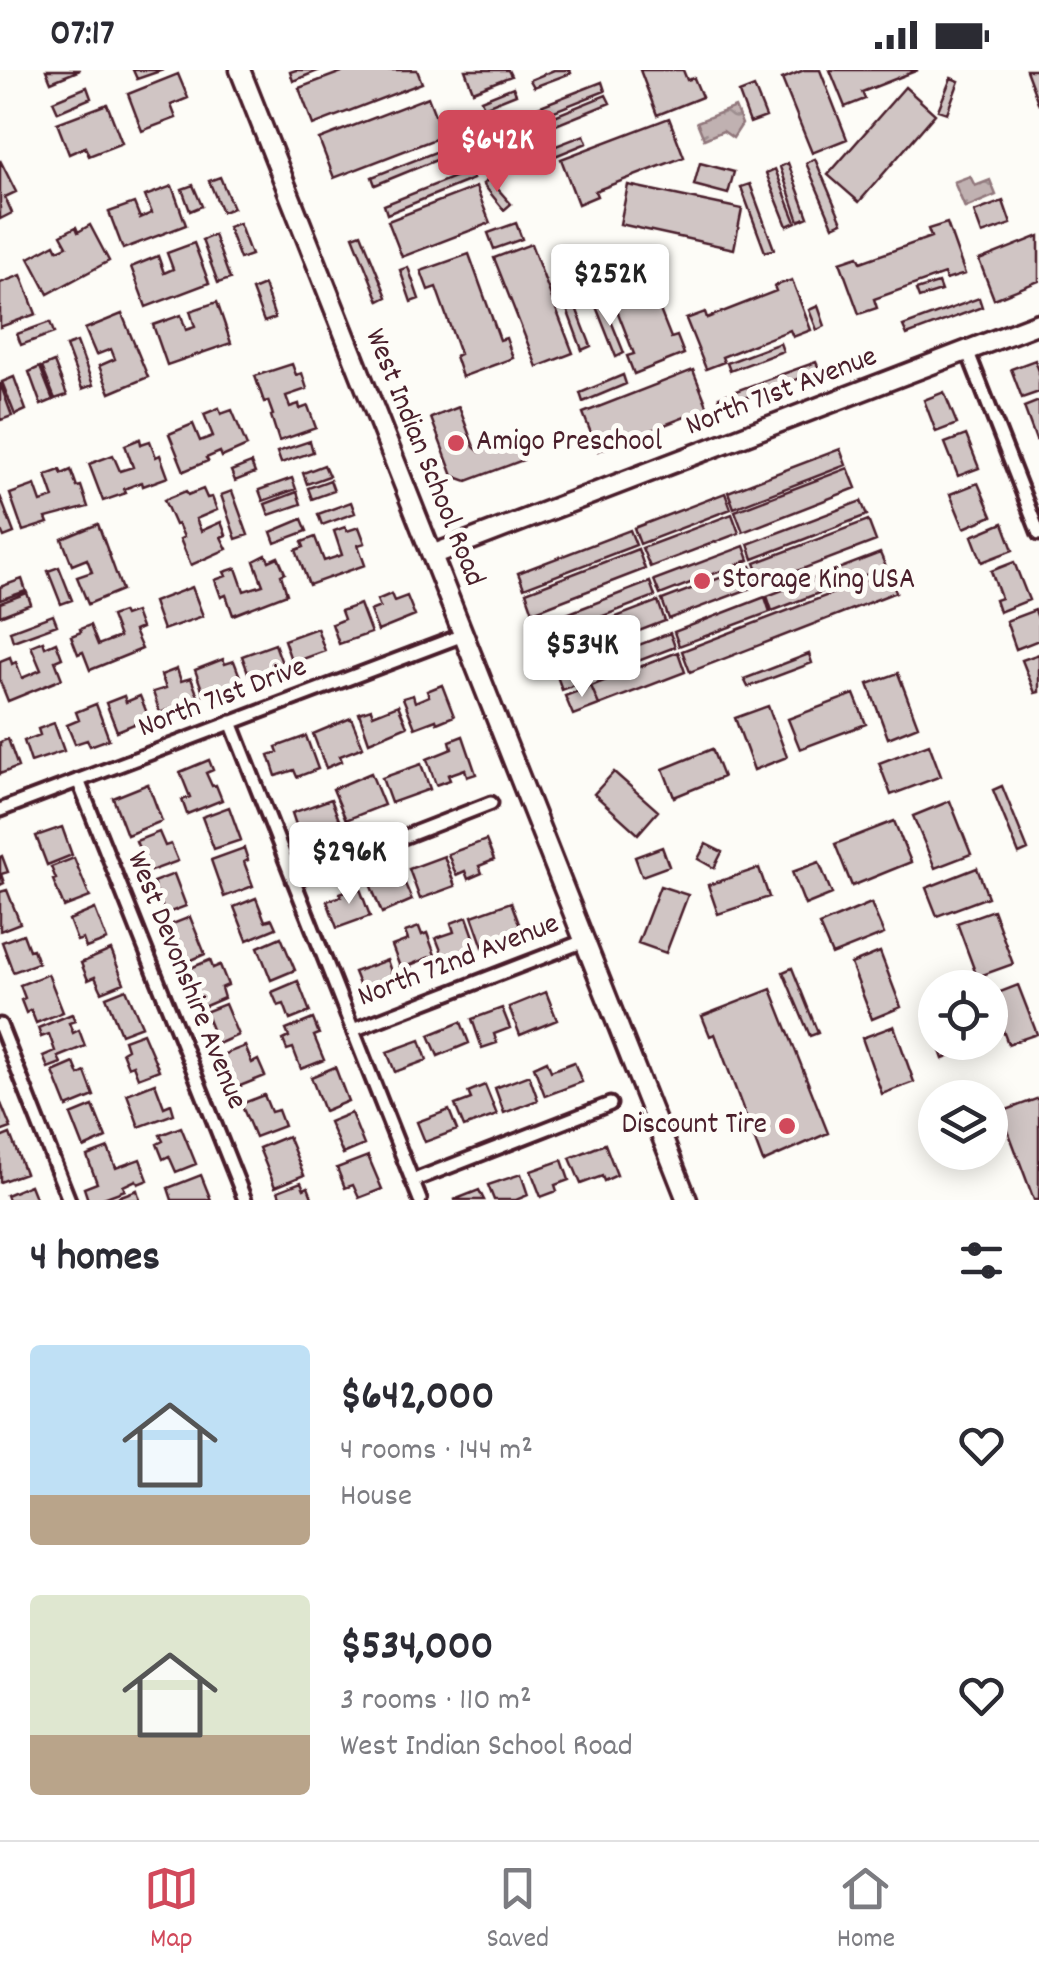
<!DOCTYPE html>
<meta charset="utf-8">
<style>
:root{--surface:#fff;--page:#f2f2f3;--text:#2b2b33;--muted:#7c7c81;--line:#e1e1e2;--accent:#d1495b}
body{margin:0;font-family:Dekko,sans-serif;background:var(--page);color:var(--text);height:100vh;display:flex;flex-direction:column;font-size:38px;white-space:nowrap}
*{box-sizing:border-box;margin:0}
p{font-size:32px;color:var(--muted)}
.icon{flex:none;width:55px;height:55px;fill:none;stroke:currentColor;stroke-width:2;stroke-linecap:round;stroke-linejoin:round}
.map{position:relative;height:1130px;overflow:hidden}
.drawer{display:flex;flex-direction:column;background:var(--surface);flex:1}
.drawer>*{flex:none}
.fabs{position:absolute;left:918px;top:900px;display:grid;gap:20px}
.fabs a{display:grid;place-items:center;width:90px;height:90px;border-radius:50%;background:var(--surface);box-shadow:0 5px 25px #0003;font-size:50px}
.price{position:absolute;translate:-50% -85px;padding:0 22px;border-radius:10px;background:#fff;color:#222;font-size:32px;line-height:65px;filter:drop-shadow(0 2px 5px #0008)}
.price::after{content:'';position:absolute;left:50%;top:60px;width:30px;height:22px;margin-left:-15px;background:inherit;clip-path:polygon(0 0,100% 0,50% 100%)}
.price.selected{background:var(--accent);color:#fff}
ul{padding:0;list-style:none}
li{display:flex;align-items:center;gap:30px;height:250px;padding:0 30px}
li span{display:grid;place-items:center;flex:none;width:280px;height:200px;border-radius:10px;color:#555}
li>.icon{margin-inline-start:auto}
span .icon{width:120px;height:120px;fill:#fffc;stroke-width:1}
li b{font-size:42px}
h2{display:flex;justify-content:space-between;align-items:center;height:120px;padding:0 30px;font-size:42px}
.status{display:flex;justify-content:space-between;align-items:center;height:70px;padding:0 50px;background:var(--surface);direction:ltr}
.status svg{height:28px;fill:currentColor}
.dock{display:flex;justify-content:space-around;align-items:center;height:140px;border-top:2px solid var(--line);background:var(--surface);font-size:28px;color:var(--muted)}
.dock a{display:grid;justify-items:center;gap:5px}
.dock .selected{color:var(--accent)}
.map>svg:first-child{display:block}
.water{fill:url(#water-ripples);stroke:#91777b;stroke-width:2.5}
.building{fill:#d0c5c4;stroke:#4a1f2b;stroke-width:2.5}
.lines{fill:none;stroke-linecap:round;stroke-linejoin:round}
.street-casing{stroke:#4a1f2b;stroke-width:19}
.secondary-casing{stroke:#4a1f2b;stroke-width:25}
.street{stroke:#fdfcf7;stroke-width:11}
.secondary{stroke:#fdfcf7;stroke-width:18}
.poi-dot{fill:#d1495b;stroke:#fdfcf7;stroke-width:4}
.labels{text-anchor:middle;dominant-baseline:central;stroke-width:10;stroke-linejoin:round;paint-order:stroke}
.street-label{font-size:30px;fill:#4a1f2b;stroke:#fdfcf7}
.poi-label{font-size:30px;fill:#4a1f2b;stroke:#fdfcf7;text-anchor:start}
</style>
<div class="status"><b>07:17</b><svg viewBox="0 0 49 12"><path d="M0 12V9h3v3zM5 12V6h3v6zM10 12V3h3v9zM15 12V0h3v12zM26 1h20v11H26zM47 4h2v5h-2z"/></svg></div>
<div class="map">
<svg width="1039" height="1130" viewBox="0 0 1039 1130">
<defs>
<pattern id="water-ripples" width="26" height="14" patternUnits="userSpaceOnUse" patternTransform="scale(2.5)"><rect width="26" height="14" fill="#c0b1b1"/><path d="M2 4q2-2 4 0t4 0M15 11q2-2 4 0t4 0" fill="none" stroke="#9e8f90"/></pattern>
</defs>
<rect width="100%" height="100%" fill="#fdfcf7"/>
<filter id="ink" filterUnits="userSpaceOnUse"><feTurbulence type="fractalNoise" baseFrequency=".01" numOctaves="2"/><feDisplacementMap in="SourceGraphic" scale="20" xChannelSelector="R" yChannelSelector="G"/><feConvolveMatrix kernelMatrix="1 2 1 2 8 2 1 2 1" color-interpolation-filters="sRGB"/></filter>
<g filter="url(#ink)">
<!-- water -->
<path class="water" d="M735,37l7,17 -9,14 -10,-7 -19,8 -7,-17z
M970,106l5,10 15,-6 6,15 -31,13 -11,-26z"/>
<!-- building -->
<path class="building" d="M46,0h34l-29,12z
M133,0h30l-26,9z
M296,0h24l-27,11 -3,-9z
M347,0h70l5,13 -109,42 -14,-37z
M465,0h43l3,6 -38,15z
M554,0h16l1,3 -37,14 -4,-7z
M640,0h43l4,10 7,-2 8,19 -45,18z
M804,0h16l27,69 -35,14 -30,-74z
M830,0h88l-56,22 3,7 -20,8z
M1026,0h13v35z
M178,4l10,24 -17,7 5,13 -34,13 -14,-37z
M951,8l8,3 -12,32 -9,-3z
M602,12l3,9 -86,34 -4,-9z
M87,17l4,11 -33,14 -5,-11z
M513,17l3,7 -32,13 -3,-7z
M754,17l12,30 -16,6 -11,-30z
M905,17l30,27 -76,88 -31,-27z
M606,25l4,8 -86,35 -4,-8z
M428,27l15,39 -109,42 -15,-39z
M107,34l15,39 -33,13 -4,-9 -16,7 -12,-31z
M669,48l15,39 -89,34 2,5 -19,8 -17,-45z
M584,65l3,8 -54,22 -3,-9z
M453,75l3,7 -81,33 -3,-8z
M815,89l27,63 -9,4 -27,-63z
M0,90l16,32 -11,5 7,16 -12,6z
M700,93l34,9 -6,22 -34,-9z
M788,93l20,54 -9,4 -19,-54z
M775,99l21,53 -9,4 -21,-53z
M469,101l4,8 -86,35 -3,-9z
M220,107l13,31 -11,4 -13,-31z
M489,109l22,25 -7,6 -21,-26z
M750,114l24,65 -9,3 -24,-65z
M193,115l9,21 -12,5 -8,-22z
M628,115l114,24 -8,40 -114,-25z
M172,116l14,39 -63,24 -14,-37 25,-9 6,15 12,-5 -7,-17z
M476,117l14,36 -88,34 -14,-36z
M1003,131l8,23 -29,10 -8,-22z
M239,153l12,32 -11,4 -12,-32z
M516,153l6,16 -28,10 -6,-16z
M947,153l18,51 -19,6 -2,-6 -70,25 3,9 -18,6 -19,-52 18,-6 3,6 70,-25 -3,-8z
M90,155l19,36 -61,33 -19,-36 26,-14 3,6 9,-4 -6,-11 15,-8 2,5z
M361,163l26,64 -8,4 -26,-65z
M214,165l16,44 -12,4 -16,-43z
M1039,166v45l-45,18 -15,-39z
M194,173l15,40 -63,24 -15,-40 27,-11 6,17 9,-4 -6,-16z
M531,174l42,109 -36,14 -43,-109z
M469,184l31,86 6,-2 7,20 -51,19 -7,-21 5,-2 -24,-67 -8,3 -7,-19z
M408,197l11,32 -8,3 -11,-32z
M21,205l15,39 -36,13v-44z
M792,210l19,50 -18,7 -3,-7 -68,27 2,5 -18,7 -20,-50 19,-7 2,6 69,-27 -2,-5z
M566,212l25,64 -9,4 -24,-65z
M938,213l3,8 -22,7 -3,-8z
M264,215l11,33 -11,4 -12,-32z
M650,215l21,53 6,-2 7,18 -50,20 -7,-18 7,-2 -21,-54z
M979,228l3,9 -75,28 -4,-9z
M603,231l21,52 -8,4 -21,-53z
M217,232l14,41 -64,22 -14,-40 28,-10 5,15 9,-3 -5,-16z
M818,236l7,20 -8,4 -8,-20z
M122,244l26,63 -38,16 -11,-27 16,-7 -4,-10 -15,6 -11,-26z
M50,252l4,11 -33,12 -4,-11z
M77,272l16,43 -11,4 -16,-43z
M780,273l3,8 -53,20 -3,-8z
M1035,290l4,11v21l-17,6 -11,-29z
M54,292l13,33 -12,4 -13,-32z
M816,292l4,9 -98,35 -3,-9z
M292,294l4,11 6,-2 5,16 -21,7 4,11 9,-3 1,5 8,-3 8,22 -37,13 -8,-25 2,-1 -5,-14 -4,1 -9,-26z
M40,297l13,33 -12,5 -12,-33z
M693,300l15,38 -110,43 -15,-38z
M623,305l3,9 -43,18 -3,-9z
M14,307l12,33 -11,5 -13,-33z
M0,313l12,33 -11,4 -1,-2z
M944,322l13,32 -21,8 -12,-32z
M1039,331v38l-3,1 -12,-33z
M459,337l15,40 6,5 35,-14 8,22 -56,21 -14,-5 -22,-58z
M219,338l2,6 11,-4 15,36 -25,11 -2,-5 -14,6 2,3 -24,10 -15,-37 24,-10 7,17 13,-5 -9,-22z
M966,365l13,33 -21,8 -13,-33z
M140,369l1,5 9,-3 6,16 4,-2 8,22 -25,9 -1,-4 -18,7 2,4 -23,8 -14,-37 24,-9 7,16 13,-4 -8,-22z
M310,371l3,11 -32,11 -4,-11z
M840,379l6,16 -112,43 -6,-16z
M251,393l4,10 -20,8 -4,-10z
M324,395l5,11 -22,8 -4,-11z
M848,398l8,20 -113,44 -8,-21z
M60,400l2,4 9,-4 6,17 4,-1 7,21 -42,11 2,5 -25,8 -13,-37 25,-9 6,17 13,-4 -8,-23z
M292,408l4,11 -33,12 -4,-11z
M330,410l4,11 -22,8 -4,-11z
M978,413l14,33 -28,12 -14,-34z
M203,419l4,9 5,-1 5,13 -21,9 5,12 20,-9 5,13 -5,2 6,12 -36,16 -11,-26 4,-2 -6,-13 -3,1 -11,-25 22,-9 2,4z
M232,421l16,44 -12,4 -15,-44z
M297,422l4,12 -32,11 -4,-11z
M725,423l6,16 -91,35 -6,-16z
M0,426l14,37 -10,4 -4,-9z
M861,431l6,14 -114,44 -5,-15z
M351,432l4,11 -33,12 -4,-11z
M732,444l7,19 -89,34 -8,-19z
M302,449l5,12 -32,12 -4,-11z
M868,450l8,21 -113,43 -8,-21z
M1003,453l10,27 -31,12 -10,-26z
M98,454l24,66 -34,14 -11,-27 15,-5 -5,-13 -15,6 -10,-26z
M345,457l2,4 12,-4 6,16 -7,2 7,20 -56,20 -13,-35 8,-3 -2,-5 13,-5 9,24 18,-6 -8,-24z
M630,460l6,15 -112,43 -6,-15z
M744,476l5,14 -89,35 -6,-15z
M638,479l7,20 -112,43 -7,-20z
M880,483l6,14 -114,44 -5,-15z
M266,485l3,6 9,-4 7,16 -4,2 6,19 -54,21 -7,-20 -5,2 -6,-17 11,-4 -2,-4 12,-4 8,23 19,-6 -9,-24z
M1014,492l15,38 -30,12 -4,-12 6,-2 -10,-27z
M751,496l8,19 -90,34 -7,-19z
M59,497l13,33 -11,4 -13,-33z
M888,502l8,20 -206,80 -8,-21z
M22,509l4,12 -26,9v-13z
M650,512l5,14 -111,43 -6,-14z
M192,517l11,29 -40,14 -10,-28z
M27,523l4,11 -31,12v-13z
M391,524l3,7 13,-5 8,20 -37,15 -8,-20 10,-4 -3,-7z
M765,527l5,15 -91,34 -5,-14z
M658,531l7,20 -112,43 -8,-20z
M360,534l11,29 -32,11 -7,-20 12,-5 -3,-8z
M1035,540l4,11v19l-23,9 -10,-28z
M122,542l2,4 11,-4 6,16 -7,3 8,18 -52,21 -7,-18 -5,2 -7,-18 10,-4 -1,-3 10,-4 8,20 21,-8 -8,-21z
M53,545l4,10 -44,16 -3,-10z
M317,558l8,23 -33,12 -8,-23z
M670,563l5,14 -113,43 -5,-14z
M43,571l2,6 11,-5 6,16 -7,3 7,18 -54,22 -8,-20v-20l10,-4 2,7 4,-2 6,16 19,-8 -10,-24z
M275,574l8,22 -33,12 -8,-22z
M678,582l7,20 -86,33 -8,-19z
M809,584l3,9 -64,24 -4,-8z
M1039,584v38l-4,1 -13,-33z
M223,589l2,5 9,-3 8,21 -38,13 -9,-25z
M177,599l4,12 10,-3 8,21 -39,14 -7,-21 13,-4 -5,-13z
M898,603l20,53 -30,12 -20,-54z
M442,615l12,31 -17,7 -1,-3 -21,8 -12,-30 10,-3 2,7 14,-6 -2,-5z
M591,616l8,19 -26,10 -8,-19z
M854,624l12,30 -66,25 -12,-30z
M124,626l2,6 14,-6 9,22 -32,13 -11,-28z
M96,634l13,35 -19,7 -3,-6 -12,4 -8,-19 12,-5 -3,-8z
M398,635l9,21 -38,16 -10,-29 12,-4 2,6z
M768,636l19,51 -33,13 -19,-52z
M351,648l12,29 -23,9 2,5 -16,7 -13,-34z
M54,653l10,28 -33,11 -7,-21 16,-6 -2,-6z
M306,666l12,33 -21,8 -3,-7 -18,6 -7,-21 9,-3 -2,-5z
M463,666l13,38 -9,3 -2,-8 -17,6 2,5 -14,5 -9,-26 25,-10 -2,-8z
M8,669l10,28 -18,7v-32z
M929,674l12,32 -50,19 -12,-32z
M712,679l11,28 -49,20 -11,-28z
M209,690l4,10 -7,3 6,13 4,-1 6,15 -35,14 -5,-14 8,-3 -10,-25z
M421,694l9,25 -39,14 -9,-25z
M614,702l44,39 -20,23 -44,-40z
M371,703l13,32 -38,15 -13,-31z
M148,714l14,37 -35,14 -14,-37z
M1002,716l26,64 -9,4 -26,-64z
M331,729l10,26 -40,15 -9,-27z
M950,731l21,53 -36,14 -22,-52z
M229,737l12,33 -27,9 -12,-32z
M894,751l17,41 -59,24 -17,-42z
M62,757l10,28 -25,10 -11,-29z
M159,762l6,14 6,-2 7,17 -30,11 -12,-31z
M486,770l8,20 -15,6 3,7 -14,6 -3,-8 -9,4 -8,-21z
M706,774l16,8 -8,16 -16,-9z
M662,777l7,19 -27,10 -7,-19z
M244,778l4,12 -4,2 9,24 -29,11 -13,-37z
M2,786l6,16 -7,2 3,9 -4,2v-28z
M444,786l11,30 -35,13 -11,-30z
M74,788l16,39 -26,10 -11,-27 3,-1 -5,-12z
M819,792l13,32 -27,11 -13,-33z
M759,798l10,29 -51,17 -10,-29z
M977,798l11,29 -51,19 -11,-28z
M400,802l12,28 -30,13 -12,-29z
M174,804l12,32 -21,8 -12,-32z
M359,816l11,30 -33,12 -10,-27 14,-5 -1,-3z
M660,816l28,9 -22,58 -28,-10z
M7,820l13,33 -20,8v-39z
M256,828l9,23 7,-2 4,9 -29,12 -13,-33z
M511,832l11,30 -39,15 -11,-31z
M871,833l13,31 -52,21 -13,-30z
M95,839l12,31 -21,8 -3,-9 -6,2 -8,-21z
M993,840l20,54 -36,13 -20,-54z
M190,847l15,37 -20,9 -15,-38z
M467,847l11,31 -33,13 -9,-23 18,-6 -3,-9z
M419,857l3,8 5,-2 8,22 -25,10 3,6 -10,4 -11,-29 16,-6 -3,-8z
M23,864l6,16 4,-1 5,14 -25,9 -11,-30z
M281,867l14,33 -24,10 -13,-33z
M111,880l13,33 -22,9 -7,-15 -7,3 -7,-17z
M880,882l21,55 -29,12 -21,-55z
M210,890l3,8 7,-3 8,20 -7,3 3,10 -21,9 -15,-38z
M387,890l7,20 -32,12 -8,-20z
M792,898l26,65 -8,3 -27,-64z
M48,904l15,38 -27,11 -5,-13 -5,3 -5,-13 4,-2 -5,-13z
M298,911l12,31 -20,8 -6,-16 -6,2 -6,-14z
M1018,915l19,49 -29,10 -18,-48z
M126,919l16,37 -21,8 -15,-37z
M771,919l57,144 -65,29 -48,-128 -5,2 -8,-20z
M546,922l11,28 -37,15 -11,-28z
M225,934l13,31 -20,9 -13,-32z
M502,938l8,20 -16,6 3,9 -15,5 -10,-29z
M72,944l3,7 -6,2 4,10 6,-3 6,16 -27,11 3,6 -13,5 -5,-12 12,-5 -6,-17 -8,3 -3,-9z
M313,949l6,15 -5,2 10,24 -23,9 -8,-21 -6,2 -4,-10 6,-3 -3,-7z
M461,952l8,21 -31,13 -9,-21z
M894,956l20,56 -32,12 -20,-56z
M143,963l16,37 -21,8 -5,-13 -5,2 -6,-15 5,-3 -3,-9z
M420,970l7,20 -32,12 -8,-20z
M937,972h49l-43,17z
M245,976l7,17 6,-3 7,16 -30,12 -13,-33z
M547,991l4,10 23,-9 8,20 -37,14 -11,-29z
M74,993l5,12 6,-3 9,24 -27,11 -14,-35z
M335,997l13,34 -24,10 -13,-34z
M529,1005l9,25 -34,13 -9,-25z
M155,1013l9,24 7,-3 3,10 -35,13 -12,-33z
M485,1015l12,30 -33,12 -9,-22 16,-6 -3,-7z
M264,1025l7,17 7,-2 6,16 -29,11 -14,-33z
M1039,1028v102h-5l-33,-88z
M0,1031l11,27 -11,4z
M93,1036l13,32 -22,10 -13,-33z
M449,1040l8,20 -32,12 -8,-20z
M351,1043l13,32 -21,9 -14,-32z
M181,1057l15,37 -20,8 -7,-16 -6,3 -6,-15 6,-3 -3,-6z
M10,1064l15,39 -25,9v-44z
M288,1066l16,39 -29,12 -16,-39z
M605,1074l12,31 -13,6 -2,-5 -21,8 -11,-26z
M108,1078l8,20 24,-9 8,21 -10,4 -2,-4 -13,6 2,4 -27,10h-10l-4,-12 13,-5 -10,-27z
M368,1086l14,33 -23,9 -6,-13 -8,3 -8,-20z
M562,1090l7,20 -14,5 2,6 -16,6 -10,-26z
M521,1104l7,21 -12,5h-22l-6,-15z
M201,1105l10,25h-39l-4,-12z
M301,1112l3,7 4,-2 5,13h-32l-3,-9z
M30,1115l6,15h-28l-2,-5z
M137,1120l3,10h-30z
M479,1120l5,10h-30z"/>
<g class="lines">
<!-- street casing -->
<g class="street-casing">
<path id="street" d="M967,280l72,184
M231,652l189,478
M78,710l167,420
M0,740l463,-175
M293,810l198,-77
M0,955l69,175
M353,960l231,-89
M412,1111l198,-77"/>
</g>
<!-- secondary casing -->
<g class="secondary-casing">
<path id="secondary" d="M240,0l447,1130
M432,485l607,-232"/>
</g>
<!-- street -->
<use href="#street" class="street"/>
<!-- secondary -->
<use href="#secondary" class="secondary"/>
</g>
</g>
<!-- markers -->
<g class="poi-dot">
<circle cx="456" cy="373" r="10"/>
<circle cx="702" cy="511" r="10"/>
<circle cx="787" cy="1056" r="10"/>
</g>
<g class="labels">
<!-- street labels -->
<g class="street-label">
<text transform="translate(782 323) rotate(-21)">North 71st Avenue</text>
<text transform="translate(423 388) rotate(68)">West Indian School Road</text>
<text transform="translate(223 629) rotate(-21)">North 71st Drive</text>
<text transform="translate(459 892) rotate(-21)">North 72nd Avenue</text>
<text transform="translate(185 911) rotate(68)">West Devonshire Avenue</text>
</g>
<!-- poi labels -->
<g class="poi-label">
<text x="476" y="373">Amigo Preschool</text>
<text x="722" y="511">Storage King USA</text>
<text x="767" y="1056" text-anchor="end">Discount Tire</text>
</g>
</g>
</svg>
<div class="fabs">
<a><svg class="icon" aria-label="locate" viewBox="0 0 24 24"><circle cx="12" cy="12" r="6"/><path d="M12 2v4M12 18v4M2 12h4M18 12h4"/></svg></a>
<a><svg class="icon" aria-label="layers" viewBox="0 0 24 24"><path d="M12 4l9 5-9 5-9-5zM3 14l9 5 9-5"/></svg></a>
</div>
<b class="price selected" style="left:497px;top:125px">$642K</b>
<b class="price" style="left:610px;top:259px">$252K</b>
<b class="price" style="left:582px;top:630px">$534K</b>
<b class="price" style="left:349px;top:837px">$296K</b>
</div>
<section class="drawer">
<h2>4 homes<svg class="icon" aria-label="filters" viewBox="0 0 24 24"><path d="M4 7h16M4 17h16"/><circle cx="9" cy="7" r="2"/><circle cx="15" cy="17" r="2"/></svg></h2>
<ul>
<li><span style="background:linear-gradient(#bfe0f5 75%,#b9a48a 0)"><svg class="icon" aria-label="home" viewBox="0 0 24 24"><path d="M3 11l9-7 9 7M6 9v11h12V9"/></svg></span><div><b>$642,000</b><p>4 rooms · 144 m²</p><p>House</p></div><svg class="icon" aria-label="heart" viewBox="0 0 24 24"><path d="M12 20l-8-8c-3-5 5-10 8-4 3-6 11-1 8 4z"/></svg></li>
<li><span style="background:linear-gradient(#dfe7d0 70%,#b9a48a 0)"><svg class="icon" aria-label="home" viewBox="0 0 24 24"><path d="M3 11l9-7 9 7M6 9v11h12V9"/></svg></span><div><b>$534,000</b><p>3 rooms · 110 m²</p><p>West Indian School Road</p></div><svg class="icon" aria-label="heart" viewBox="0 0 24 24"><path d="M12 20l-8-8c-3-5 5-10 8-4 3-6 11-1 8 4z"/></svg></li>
</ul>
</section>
<nav class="dock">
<a class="selected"><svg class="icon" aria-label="map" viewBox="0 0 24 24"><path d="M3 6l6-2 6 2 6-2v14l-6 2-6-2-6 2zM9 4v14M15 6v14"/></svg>Map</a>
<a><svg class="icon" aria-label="saved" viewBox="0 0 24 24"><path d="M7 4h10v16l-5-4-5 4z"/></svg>Saved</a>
<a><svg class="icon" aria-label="home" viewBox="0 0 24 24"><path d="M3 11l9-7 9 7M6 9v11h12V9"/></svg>Home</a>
</nav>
